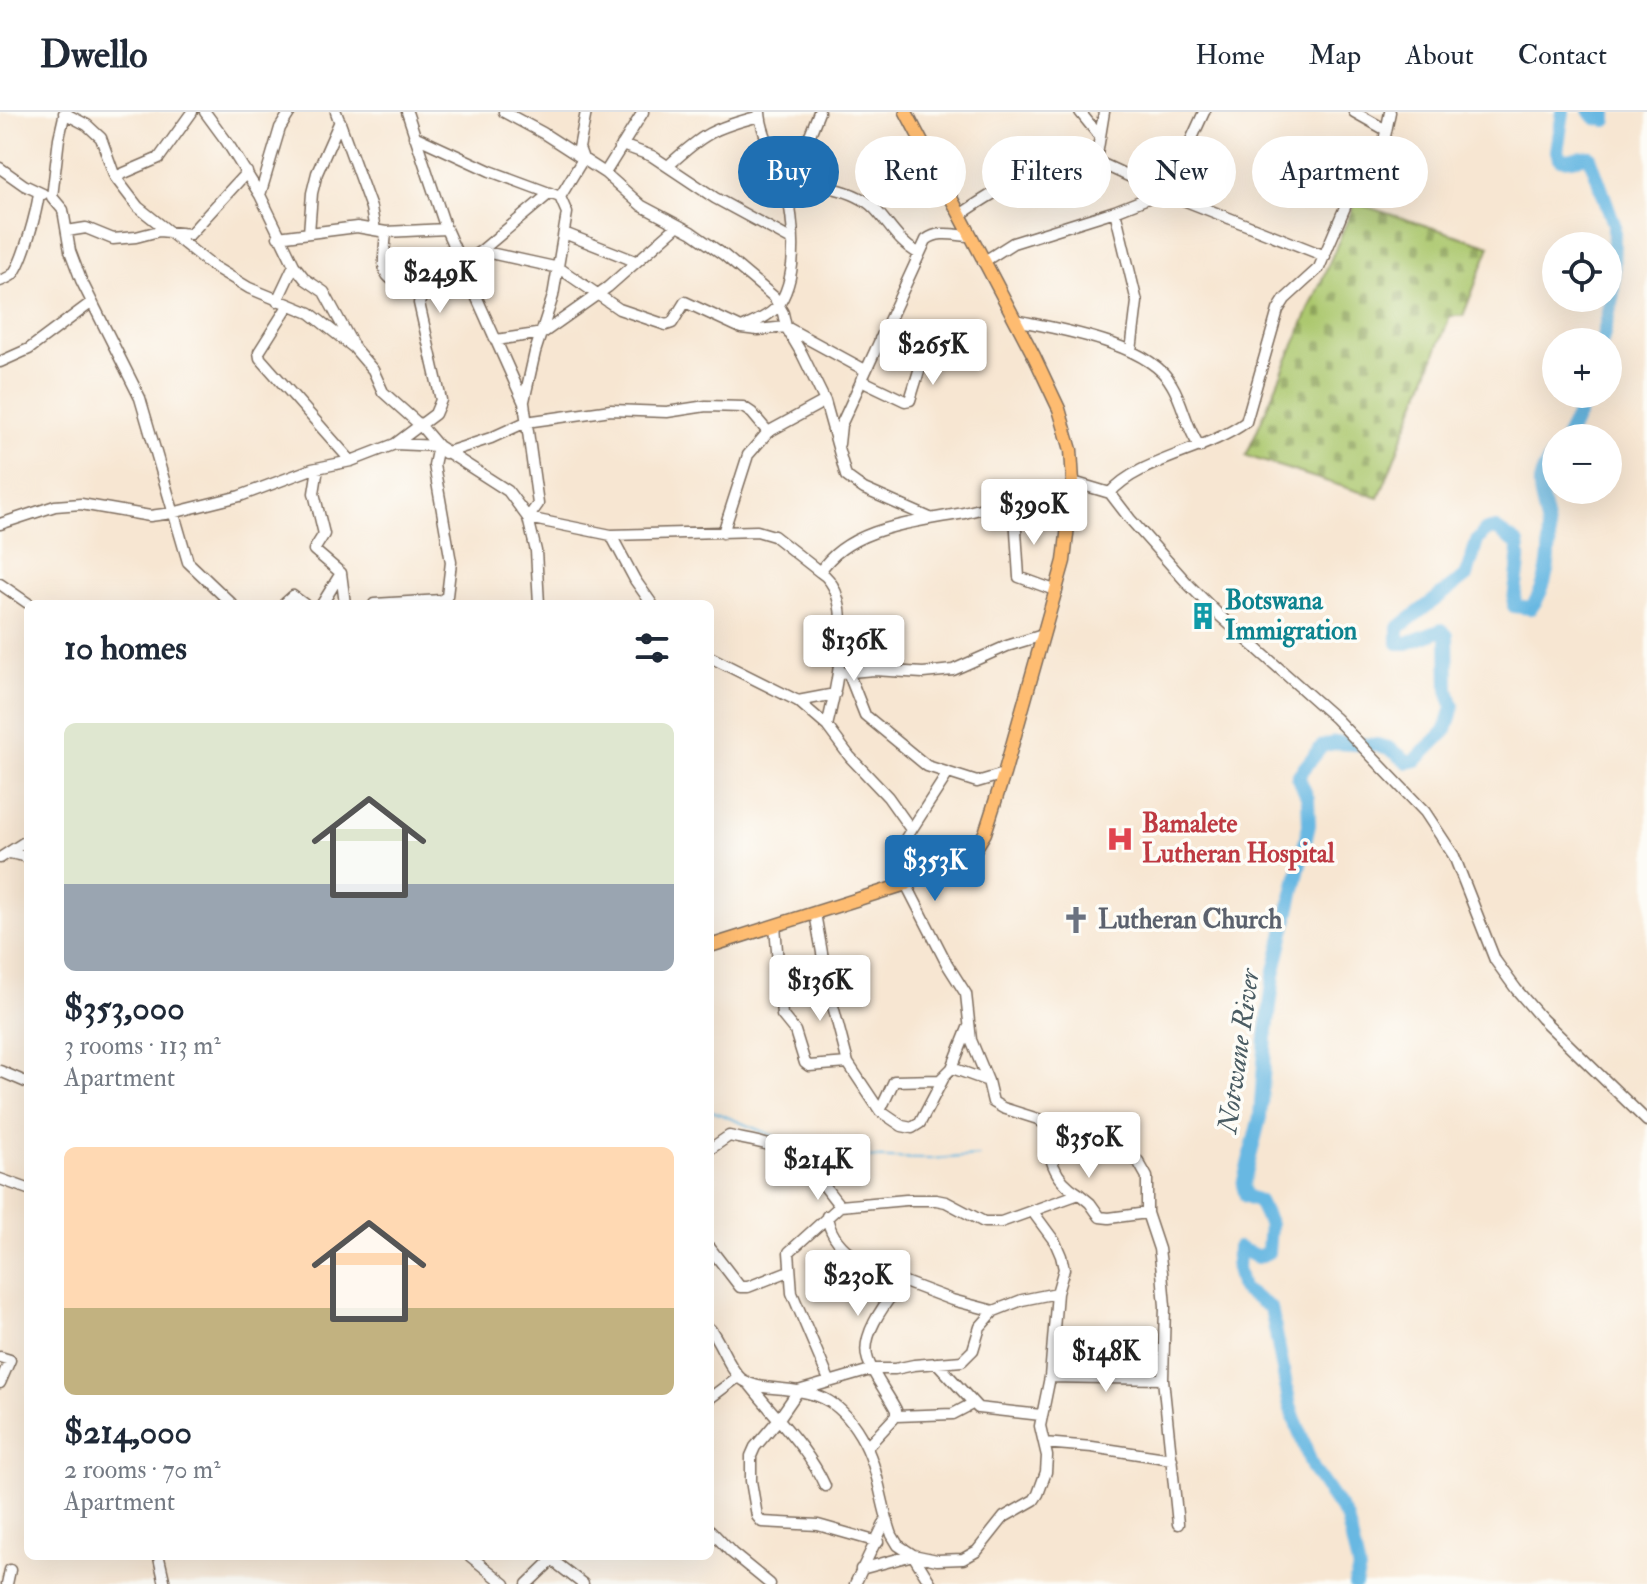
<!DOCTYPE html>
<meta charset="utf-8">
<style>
:root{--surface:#fff;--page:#f2f2f3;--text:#1f2937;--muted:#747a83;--line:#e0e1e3;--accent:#1f6fb2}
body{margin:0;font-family:"IM FELL Double Pica",serif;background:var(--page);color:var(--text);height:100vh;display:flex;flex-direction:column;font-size:30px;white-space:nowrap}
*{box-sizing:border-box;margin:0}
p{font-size:26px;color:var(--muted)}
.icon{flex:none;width:44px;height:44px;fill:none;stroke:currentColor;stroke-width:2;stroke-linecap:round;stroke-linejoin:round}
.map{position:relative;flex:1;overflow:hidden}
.panel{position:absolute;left:24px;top:488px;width:690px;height:960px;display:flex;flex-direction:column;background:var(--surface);border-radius:12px;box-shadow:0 8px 32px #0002}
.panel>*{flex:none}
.hud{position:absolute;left:738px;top:24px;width:760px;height:72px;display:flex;gap:16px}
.tools{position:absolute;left:1542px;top:120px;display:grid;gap:16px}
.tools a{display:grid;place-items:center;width:80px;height:80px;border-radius:50%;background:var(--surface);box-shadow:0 8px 32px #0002;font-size:40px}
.price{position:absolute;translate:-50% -68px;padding:0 18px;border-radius:8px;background:#fff;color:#222;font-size:26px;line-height:52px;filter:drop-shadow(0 2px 4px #0008)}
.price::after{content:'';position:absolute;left:50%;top:48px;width:24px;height:18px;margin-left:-12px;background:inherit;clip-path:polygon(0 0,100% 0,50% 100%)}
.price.on{background:var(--accent);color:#fff}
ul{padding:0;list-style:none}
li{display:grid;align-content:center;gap:16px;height:424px;padding:0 40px}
li span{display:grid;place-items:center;height:248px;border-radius:12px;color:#555}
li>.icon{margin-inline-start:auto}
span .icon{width:144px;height:144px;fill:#fffc;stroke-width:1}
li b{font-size:34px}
h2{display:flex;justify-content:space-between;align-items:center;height:96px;padding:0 40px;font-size:34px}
.tag{padding:0 28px;border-radius:36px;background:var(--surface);box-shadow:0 8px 32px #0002;font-size:28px;line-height:72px}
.tag.on{background:var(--accent);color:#fff}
header{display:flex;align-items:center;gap:48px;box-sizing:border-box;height:112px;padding:0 40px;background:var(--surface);border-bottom:2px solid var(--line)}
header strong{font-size:38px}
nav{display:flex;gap:44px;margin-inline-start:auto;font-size:28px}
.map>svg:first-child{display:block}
.cemetery{fill:url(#cemetery-stones);stroke:#747946;stroke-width:2}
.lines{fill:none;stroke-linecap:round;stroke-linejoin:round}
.stream{stroke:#67b8e2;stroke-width:2}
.river{stroke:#67b8e2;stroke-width:14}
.minor-casing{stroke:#7d6c5d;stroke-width:13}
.major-casing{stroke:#7d6c5d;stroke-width:15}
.minor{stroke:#fff;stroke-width:10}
.major{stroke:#febc71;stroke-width:12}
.labels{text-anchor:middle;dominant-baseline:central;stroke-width:7;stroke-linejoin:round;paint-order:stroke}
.culture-label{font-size:26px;font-weight:bold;fill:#0d838f;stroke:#fdfcf7;text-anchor:start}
.health-label{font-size:26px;font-weight:bold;fill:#be3a42;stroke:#fdfcf7;text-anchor:start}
.worship-label{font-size:26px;font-weight:bold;fill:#5b616d;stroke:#fdfcf7;text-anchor:start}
.water-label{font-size:28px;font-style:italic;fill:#4a5c63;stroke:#fdfcf7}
</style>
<header>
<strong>Dwello</strong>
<nav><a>Home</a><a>Map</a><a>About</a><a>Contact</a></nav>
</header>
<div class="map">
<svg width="1647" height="1472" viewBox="0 0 1647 1472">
<defs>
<pattern id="cemetery-stones" width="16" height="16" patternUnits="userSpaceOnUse" patternTransform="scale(2)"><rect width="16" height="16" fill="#acc86e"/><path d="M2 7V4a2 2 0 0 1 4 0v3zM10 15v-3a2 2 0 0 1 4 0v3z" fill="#8da35a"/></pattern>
</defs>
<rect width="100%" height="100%" fill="#fdfcf7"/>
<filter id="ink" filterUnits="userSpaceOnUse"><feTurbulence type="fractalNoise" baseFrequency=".0125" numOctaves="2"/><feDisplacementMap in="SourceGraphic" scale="16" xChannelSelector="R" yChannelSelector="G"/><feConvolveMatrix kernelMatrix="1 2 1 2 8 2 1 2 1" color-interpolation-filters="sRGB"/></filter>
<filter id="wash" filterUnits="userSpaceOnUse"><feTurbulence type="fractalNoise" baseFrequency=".006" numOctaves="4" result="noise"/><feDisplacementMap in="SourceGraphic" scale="32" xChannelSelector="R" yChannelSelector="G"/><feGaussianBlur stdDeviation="1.8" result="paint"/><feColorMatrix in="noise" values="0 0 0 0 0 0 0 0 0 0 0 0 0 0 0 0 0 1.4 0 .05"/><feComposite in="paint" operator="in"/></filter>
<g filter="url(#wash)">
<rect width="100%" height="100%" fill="#f7e6d2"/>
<!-- cemetery -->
<path class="cemetery" d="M1355,91l135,43 -27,70h-13l-71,182 -133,-42z"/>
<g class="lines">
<!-- stream -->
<path class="stream" d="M710,998l83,34 57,13 79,2 50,-3"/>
<!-- river -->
<path class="river" d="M1563,0l-6,39 3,8c11,3 19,-4 30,-2l24,67 -1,70 -11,48
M1590,0l6,6 10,2v-8
M1566,326l13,-25 5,-19
M1355,1472l4,-14 -12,-51 -34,-50 -23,-63 -19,-98 -29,-19 -5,-21 1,-20 20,9 10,-5 2,-27 -11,-24 -13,-5 -3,-11 17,-68 6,-80 8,-62 35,-150 -1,-26 -10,-23 24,-30 12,-3 43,2 12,3 19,14 8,-2 30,-30 7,-23 -5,-17 -1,-54 -5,-6 -35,13h-9v-15l69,-53 10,-34 8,-10 11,-2 22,15c4,21 -4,41 -4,62l17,2c16,-21 21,-53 17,-79 -5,-37 -19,-43 8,-78"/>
</g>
</g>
<g filter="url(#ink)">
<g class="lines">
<!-- minor casing -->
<g class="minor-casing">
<path id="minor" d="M65,0l-6,26 -7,59 11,13 7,41 11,29 59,118 48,164 44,42
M205,0l22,30 33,53 34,70 11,14 19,13 31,57 18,21 10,22 38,34 17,20 -4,19 17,97 -4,34 -5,4 -68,4
M336,0l35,96 4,22
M407,0l39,117 78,174 14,101 -10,14 8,33 3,53
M504,0l39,21 62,40 37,33 49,26 33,23 50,42 9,16 3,14 16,27 23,47 21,75 18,13 66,29
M1080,0l20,25
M1104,0l-8,49 67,31 18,-30 23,-50
M1354,0l32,18
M64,1l23,12 14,13 14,39 23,30 73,58 38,23 61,25 43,34
M414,24l76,35 70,26 7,16 -14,83 -18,56 -11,49
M622,33l30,11 63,42 77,42
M668,54c35,-32 45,-38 92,-50
M0,56l24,17 19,9
M605,61l38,-61
M115,65l44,-19 33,-46
M796,71l8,-33 15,-38
M786,72c26,-2 70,5 89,25 15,16 23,33 43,44
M260,83l20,-67 10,-16
M560,85l23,-38 -4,-11 7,-36
M1115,99l22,91 -6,49
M960,103c42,-29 83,-53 136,-54
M67,119l19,-3 27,11 23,-2 23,-6 31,3 57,-62
M386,120c-4,46 -7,49 40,56
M309,121l3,-40 5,-20 23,-52
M564,121l71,28
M278,125l79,-10 29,5 60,-3
M481,139l78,17 60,41 47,16 6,-2 13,-21 56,26 17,2 28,-3 79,43
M983,150l30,-19 102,-32 48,-19 162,64
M0,169c2,-1 10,-4 12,-6 11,-11 25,-65 27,-82
M277,189l17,-36
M288,194l-29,46 1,6 91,103
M1015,208c43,9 135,23 157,65 12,20 14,43 28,62
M744,215c12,-5 29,-13 36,-24 19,-31 14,-81 6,-116 -5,-24 -25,-49 -26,-75
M496,228l47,-7 65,-46 68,-60
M0,250l29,-13 63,-47
M861,268l44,21 5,-1 12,-39 -42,-22
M395,332l40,-30 6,-14 -22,-97 7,-15 55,-37 69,-58
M839,332l2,-19 7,-15 78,-170c13,-10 27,-5 44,-4
M445,341l46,-15 35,-16 85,-12 56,2 39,-6 37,1 9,6 16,19
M318,356l-4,25 10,41 -10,16 27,23 4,31
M1073,370l37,11 20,26 58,65 32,32 115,102 90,94 29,44 41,104 21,29 25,29 106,103
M1110,381c27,-33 97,-42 136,-71l32,-112 7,-11 34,-31 29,-68 20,-17 8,-13 5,-14 9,-44
M1014,388l5,77 38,14
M0,412l55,-18 26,-2 69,12 22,-3 68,-17 72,-27 39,-8 44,-17 43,2 70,45 20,27 83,17 146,-4 17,5 46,36c28,-45 97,-50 144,-59 24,-5 48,-16 72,-18 12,-1 25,0 37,0
M723,421l25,-78 20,-23 57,-31
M611,423l24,45 17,24
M820,460c38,23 16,118 7,154
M0,472l29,20
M284,492l9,-8 11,8
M322,492l19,-31
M841,522l24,22 24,13
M710,545l88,44 29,25 23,31 38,40 22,31
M848,560l17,43 62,51 50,16 27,-8
M839,561l35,-3 49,3 30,-3 54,-24 36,-11
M798,589l37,-7
M948,661l-49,76 7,35 41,80 19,30 5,46 17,41
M10,741l18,4
M0,746l28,-18
M815,801l13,74 20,76 32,48 22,15 10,2 8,-5 23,-44
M775,813l7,90 13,16 10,32 4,3 39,-3
M952,956l16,-40
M0,959l28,12
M880,999l14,-30 46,-1 12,-12 36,13 5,21 10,6 35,11 11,9 77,28 12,5 9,16v36l12,36 3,23 3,34 -2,73 15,145
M1049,1016c-2,28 4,51 30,66
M710,1037l19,-13c22,5 48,8 68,21 17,12 30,34 43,49
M0,1067l28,10
M827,1104c5,37 45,51 75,65 -14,19 -43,54 -34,79 6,17 20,34 28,50v6l-29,31
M710,1136l30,39h8l41,-16
M902,1169l50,19 42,11 28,-11 35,-7
M710,1217c11,13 20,43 33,51 9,6 19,7 30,8 42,4 64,8 87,47 19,31 20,67 32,100l6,10 15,10 18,29
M0,1245l10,3 -10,23
M937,1251l41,45 63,7
M1050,1265l113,2
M829,1268l-37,-87 -3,-41 51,-46 66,-6h30l10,2 38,20h17l78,-28 11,9 10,14 9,1 38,-5
M750,1273c26,33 58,63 75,101
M710,1286l28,-21
M896,1304l57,-2 19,-10
M1044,1331l48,4 80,12
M710,1418l22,23 38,31
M878,1430l-60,-17 -56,-3 -5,-6 -6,-35v-25l4,-9 23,-27 20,-29 76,-22h21l19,-4 48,-4 11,-11 7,-23 14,-16
M470,1444l35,28
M547,1444l36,28
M159,1446l6,26
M861,1457l52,-14 24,5 26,-1 14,-8 27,-34 30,-17 4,-6 8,-22 1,-16 -7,-30 10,-49 7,-84 7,-24 -3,-13 -6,-14 -22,-30
M7,1472l3,-14
M527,1472l24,-23
M855,1472l31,-64"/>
</g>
<!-- major casing -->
<g class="major-casing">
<path id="major" d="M710,834l196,-62 58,-24 10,-9 11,-18 19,-59 60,-213 9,-79 -2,-32 -12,-41 -25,-53 -128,-244"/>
</g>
<!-- minor -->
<use href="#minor" class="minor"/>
<!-- major -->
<use href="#major" class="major"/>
</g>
</g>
<!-- icons -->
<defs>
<g id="building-bare" transform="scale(2.16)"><path d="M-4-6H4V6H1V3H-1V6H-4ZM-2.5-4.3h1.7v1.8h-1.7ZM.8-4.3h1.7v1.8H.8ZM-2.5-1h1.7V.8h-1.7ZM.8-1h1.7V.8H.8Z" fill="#0f9aa8" stroke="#fdfcf7" stroke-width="2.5" paint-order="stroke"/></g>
<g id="hospital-bare" transform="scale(2.16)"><path d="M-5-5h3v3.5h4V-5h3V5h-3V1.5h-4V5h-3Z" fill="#e0444e" stroke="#fdfcf7" stroke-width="2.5" paint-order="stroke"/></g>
<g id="church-bare" transform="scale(2.16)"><path d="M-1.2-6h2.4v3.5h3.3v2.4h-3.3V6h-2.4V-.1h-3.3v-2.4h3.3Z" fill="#6b7280" stroke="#fdfcf7" stroke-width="2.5" paint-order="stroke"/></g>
</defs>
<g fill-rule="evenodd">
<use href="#building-bare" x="1203" y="504"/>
<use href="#hospital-bare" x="1120" y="727"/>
<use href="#church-bare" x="1076" y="808"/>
</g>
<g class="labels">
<!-- culture labels -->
<g class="culture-label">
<text x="1225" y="489">Botswana<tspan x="1225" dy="30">Immigration</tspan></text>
</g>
<!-- health labels -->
<g class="health-label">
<text x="1142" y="712">Bamalete<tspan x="1142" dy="30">Lutheran Hospital</tspan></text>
</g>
<!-- worship labels -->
<g class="worship-label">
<text x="1098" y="808">Lutheran Church</text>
</g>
<!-- water labels -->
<g class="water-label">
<text transform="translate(1239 939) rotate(-82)">Notwane River</text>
</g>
</g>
</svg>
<div class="tools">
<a><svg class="icon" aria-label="locate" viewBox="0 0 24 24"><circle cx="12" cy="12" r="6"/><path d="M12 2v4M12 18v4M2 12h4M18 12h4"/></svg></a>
<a>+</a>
<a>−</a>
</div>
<b class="price" style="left:440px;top:203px">$249K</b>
<b class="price" style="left:933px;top:275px">$265K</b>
<b class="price" style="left:1034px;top:435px">$390K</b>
<b class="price" style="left:854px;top:571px">$136K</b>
<b class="price on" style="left:935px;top:791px">$353K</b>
<b class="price" style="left:820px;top:911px">$136K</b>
<b class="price" style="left:1089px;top:1068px">$350K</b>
<b class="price" style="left:818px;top:1090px">$214K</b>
<b class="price" style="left:858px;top:1206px">$230K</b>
<b class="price" style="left:1106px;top:1282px">$148K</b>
<div class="hud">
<a class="tag on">Buy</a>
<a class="tag">Rent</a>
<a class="tag">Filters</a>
<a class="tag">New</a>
<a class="tag">Apartment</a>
</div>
<section class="panel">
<h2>10 homes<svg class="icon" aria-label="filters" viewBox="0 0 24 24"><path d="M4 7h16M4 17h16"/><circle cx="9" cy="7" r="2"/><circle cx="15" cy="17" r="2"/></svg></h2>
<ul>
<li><span style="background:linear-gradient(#dfe7d0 65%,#9aa5b1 0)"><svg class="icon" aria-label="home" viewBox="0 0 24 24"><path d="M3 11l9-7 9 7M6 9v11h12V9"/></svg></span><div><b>$353,000</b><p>3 rooms · 113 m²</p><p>Apartment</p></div></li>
<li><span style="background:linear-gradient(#ffd9b3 65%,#c2b280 0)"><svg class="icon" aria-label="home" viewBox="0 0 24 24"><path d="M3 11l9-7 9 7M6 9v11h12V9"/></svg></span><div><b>$214,000</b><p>2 rooms · 70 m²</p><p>Apartment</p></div></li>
</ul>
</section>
</div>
